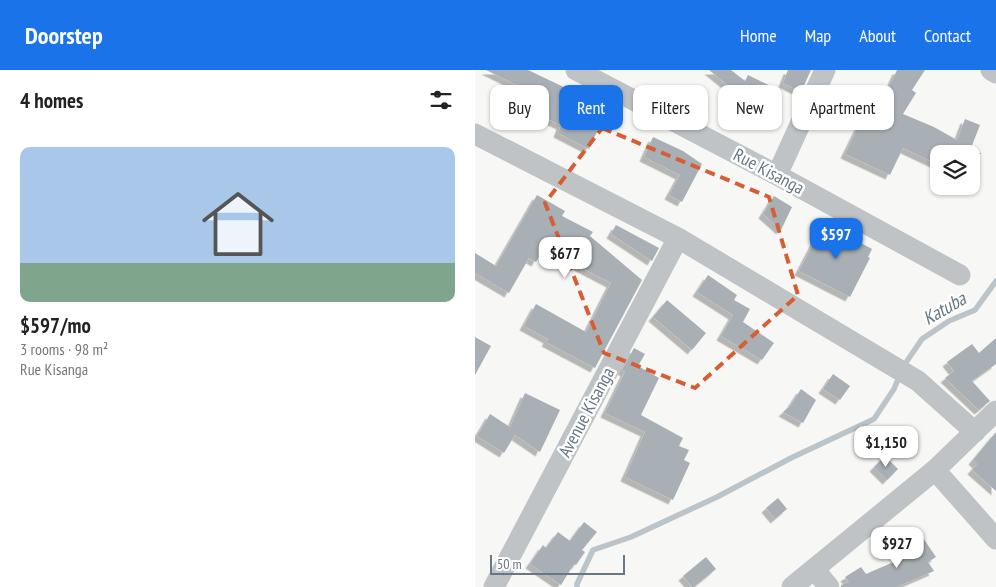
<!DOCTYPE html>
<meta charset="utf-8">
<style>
:root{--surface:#fff;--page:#f2f2f2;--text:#222;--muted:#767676;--accent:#1a73e8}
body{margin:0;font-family:"PT Sans Narrow",sans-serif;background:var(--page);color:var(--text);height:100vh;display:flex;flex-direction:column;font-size:19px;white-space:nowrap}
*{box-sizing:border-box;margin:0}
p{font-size:16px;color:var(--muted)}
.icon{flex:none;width:28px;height:28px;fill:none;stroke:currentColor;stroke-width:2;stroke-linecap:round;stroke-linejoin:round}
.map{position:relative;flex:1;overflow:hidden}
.details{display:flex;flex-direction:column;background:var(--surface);width:475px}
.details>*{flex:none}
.guide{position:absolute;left:15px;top:15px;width:430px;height:45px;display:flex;gap:10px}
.buttons{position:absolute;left:455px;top:75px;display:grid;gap:10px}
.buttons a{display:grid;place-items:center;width:50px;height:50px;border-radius:10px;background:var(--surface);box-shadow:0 1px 4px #0004;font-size:25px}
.scale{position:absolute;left:15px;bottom:12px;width:135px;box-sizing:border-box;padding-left:5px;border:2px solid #697784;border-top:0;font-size:14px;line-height:18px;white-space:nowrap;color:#697784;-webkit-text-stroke:4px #fff;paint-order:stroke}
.price{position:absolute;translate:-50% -42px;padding:0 11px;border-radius:10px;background:#fff;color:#222;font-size:16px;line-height:32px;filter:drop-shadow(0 1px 2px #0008)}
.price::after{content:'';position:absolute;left:50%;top:30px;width:15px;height:11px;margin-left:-8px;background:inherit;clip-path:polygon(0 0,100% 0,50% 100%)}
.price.active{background:var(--accent);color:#fff}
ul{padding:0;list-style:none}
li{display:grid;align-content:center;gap:10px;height:265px;padding:0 20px}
li span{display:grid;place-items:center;height:155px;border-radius:10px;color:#555}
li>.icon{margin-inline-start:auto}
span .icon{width:90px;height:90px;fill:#fffc;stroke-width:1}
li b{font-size:21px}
h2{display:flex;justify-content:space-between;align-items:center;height:60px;padding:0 20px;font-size:21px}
.pill{padding:0 18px;border-radius:10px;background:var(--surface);box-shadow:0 1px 4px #0004;font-size:18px;line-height:45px}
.pill.active{background:var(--accent);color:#fff}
header{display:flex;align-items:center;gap:30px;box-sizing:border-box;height:70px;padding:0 25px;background:var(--accent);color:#fff}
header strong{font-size:24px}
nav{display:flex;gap:28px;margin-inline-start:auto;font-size:18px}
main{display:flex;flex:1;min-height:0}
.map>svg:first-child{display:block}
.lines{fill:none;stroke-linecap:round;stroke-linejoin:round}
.stream{stroke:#bac4c9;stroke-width:5.5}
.building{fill:#a9b0b5;filter:url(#shadow)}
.street{stroke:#bfc3c6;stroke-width:21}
.marked{fill:none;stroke:#d75d35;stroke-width:4;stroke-dasharray:10 6;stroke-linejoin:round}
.labels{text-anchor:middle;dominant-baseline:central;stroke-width:5;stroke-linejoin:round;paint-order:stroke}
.street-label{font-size:18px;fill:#697784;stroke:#fff}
.water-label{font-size:19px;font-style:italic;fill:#64787f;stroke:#fff}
</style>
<header>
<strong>Doorstep</strong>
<nav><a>Home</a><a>Map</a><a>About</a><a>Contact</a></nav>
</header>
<main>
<section class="details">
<h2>4 homes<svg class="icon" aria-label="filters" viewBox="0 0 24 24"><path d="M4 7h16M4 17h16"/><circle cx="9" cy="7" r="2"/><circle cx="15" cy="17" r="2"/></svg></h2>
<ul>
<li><span style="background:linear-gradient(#a9c7e8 75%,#7fa58c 0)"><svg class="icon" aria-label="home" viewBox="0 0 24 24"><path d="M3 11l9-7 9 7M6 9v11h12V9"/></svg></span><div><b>$597/mo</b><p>3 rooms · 98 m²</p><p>Rue Kisanga</p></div></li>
</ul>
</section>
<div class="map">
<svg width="521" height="517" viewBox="0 0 521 517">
<defs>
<filter id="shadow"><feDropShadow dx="-4.5" dy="4.5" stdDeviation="0" flood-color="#0004"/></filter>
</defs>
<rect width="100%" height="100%" fill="#f7f7f5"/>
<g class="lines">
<!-- stream -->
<path class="stream" d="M432,291l15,-22 27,-18 26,-11 21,-29
M102,517v-3l16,-34 38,-13 86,-40 74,-39 83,-39 20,-30 5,-12"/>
</g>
<!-- building -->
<path class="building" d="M11,0h42l44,21 -7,16 35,18 -11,24 -31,-16 3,-8 -39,-18 7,-16z
M234,0h22l14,11 3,-6 31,15 -6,12 -17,-8 -5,10z
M313,0h23l-10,22 -18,-9z
M422,0h28l-13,20 4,3 -13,21 31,13 23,13 8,-21 15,6 -9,23 11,6h-43v11l-36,-17 -13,27 -45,-21 20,-41 -20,-10 6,-18 21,13 6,-5 6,5z
M178,67l30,14 19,13 -20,38 -13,-7 11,-20 -36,-18z
M62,125l28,16 -3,5 31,16 -3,4 52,44 -47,88 -49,-26 2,-3 -24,-13 12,-22 50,28 25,-49 -67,-35 -8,14 -7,-4 -20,35 -34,-20v-20l21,13z
M299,126l18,11 -11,23 -18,-16z
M349,153l48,26 -4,8 2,1 -20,39 -51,-26z
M141,155l43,23 -7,13 -41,-27z
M233,205l29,20 -3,5 16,9 -7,13 31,21 -12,17 -41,-24 12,-21 -36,-23z
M192,230l39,33 -14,17 -39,-33z
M0,267l16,9 -16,29z
M521,268v26l-24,17 18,20 -11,9 -34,-32 9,-7 -7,-9 25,-18 7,9z
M159,278l11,6 -7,12 21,12 -18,37 42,23 -4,8 10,4 -5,10 6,3 -17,37 -48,-23 20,-45 -40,-19 20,-41 -3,-2z
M358,304l17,12 -10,14 -17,-11z
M326,319l15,11 -13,23 -20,-11 7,-6z
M50,323l35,17 -20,42 -25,-17 -11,18 -27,-17 13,-22 20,13z
M521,362v59l-24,-21 5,-6 -4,-4z
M410,386l13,13 -11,11 -13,-13z
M303,428l9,11 -12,10 -9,-11z
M109,452l13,10 -15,18 3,2 -9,13 -2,-1 -13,21 -31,-21 13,-19 3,3 12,-16 12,9z
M446,465l15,22 -8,5 6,9 -37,16h-56v-2l8,-3 -4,-5 16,-10 5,7 46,-20 -6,-9z
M231,487l10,12 -22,18h-2l-9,-11z"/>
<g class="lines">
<!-- street -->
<path class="street" d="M101,0l201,105 183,100
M516,0l5,3
M0,64l203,104 240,143 57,51
M302,105l48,-105
M460,400l61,69
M339,499l15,18
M19,517l184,-349
M317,517l143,-117 61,-59"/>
</g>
<!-- marked area -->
<path class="marked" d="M127,58l167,69 29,98 -103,93 -91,-35 -59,-150z"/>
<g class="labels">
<!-- street labels -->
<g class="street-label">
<text transform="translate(294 101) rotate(28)">Rue Kisanga</text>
<text transform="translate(111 342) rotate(-62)">Avenue Kisanga</text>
</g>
<!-- water labels -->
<g class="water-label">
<text transform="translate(469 238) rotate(-30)">Katuba</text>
</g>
</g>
</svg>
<div class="buttons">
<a><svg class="icon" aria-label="layers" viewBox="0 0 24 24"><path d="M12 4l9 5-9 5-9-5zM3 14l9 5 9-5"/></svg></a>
</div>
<div class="scale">50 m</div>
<b class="price active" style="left:361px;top:190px">$597</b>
<b class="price" style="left:90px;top:209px">$677</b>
<b class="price" style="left:411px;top:398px">$1,150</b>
<b class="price" style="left:422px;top:499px">$927</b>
<div class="guide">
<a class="pill">Buy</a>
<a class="pill active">Rent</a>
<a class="pill">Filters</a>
<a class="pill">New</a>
<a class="pill">Apartment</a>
</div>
</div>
</main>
